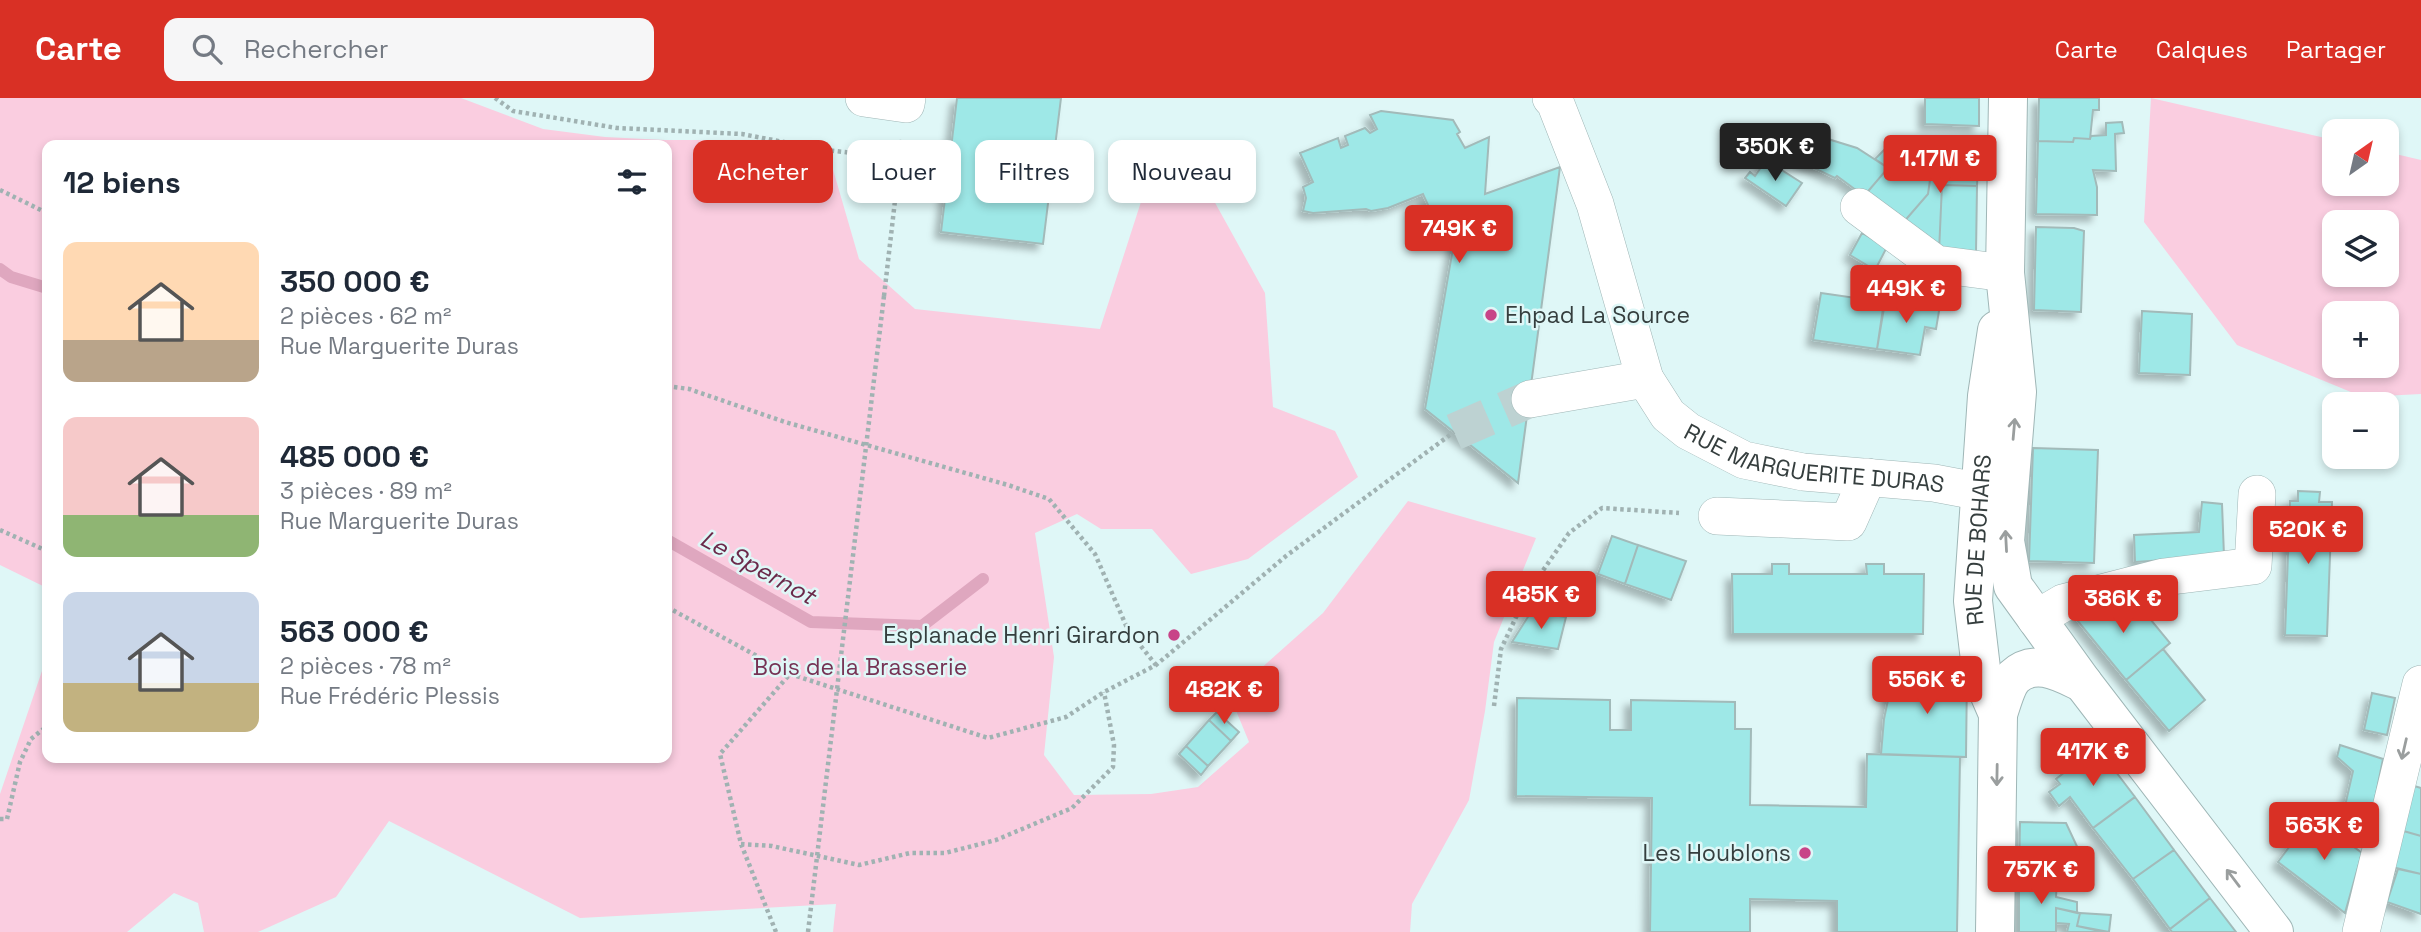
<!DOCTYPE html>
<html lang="fr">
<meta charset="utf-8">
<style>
:root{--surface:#fff;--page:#f6f6f7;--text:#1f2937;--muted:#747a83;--accent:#d93025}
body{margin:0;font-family:"Space Grotesk",sans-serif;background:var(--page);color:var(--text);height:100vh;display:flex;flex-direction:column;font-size:26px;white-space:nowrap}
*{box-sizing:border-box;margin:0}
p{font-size:23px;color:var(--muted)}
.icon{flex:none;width:38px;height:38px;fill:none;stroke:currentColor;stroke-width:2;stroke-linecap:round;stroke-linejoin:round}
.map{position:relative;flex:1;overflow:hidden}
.side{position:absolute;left:42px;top:42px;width:630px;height:623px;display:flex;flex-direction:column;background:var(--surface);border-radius:14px;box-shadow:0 4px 10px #0003}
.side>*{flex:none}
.hud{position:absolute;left:693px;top:42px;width:665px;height:63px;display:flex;gap:14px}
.needle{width:46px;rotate:34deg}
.fabs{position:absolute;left:2322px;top:21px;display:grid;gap:14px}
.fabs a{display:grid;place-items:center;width:77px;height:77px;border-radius:14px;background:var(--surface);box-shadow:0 4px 10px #0003;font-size:35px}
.price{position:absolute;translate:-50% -60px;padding:0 16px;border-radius:7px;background:var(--accent);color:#fff;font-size:23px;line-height:46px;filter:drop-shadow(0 2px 4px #0008)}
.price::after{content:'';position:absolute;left:50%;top:42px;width:21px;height:16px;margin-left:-10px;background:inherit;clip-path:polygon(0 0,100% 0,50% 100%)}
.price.on{background:#222;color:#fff}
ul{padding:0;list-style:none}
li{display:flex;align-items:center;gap:21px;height:175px;padding:0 21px}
li span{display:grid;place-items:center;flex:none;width:196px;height:140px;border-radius:14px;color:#555}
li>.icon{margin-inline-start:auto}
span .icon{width:84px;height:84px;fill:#fffc;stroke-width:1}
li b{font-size:30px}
h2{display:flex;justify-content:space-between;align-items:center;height:84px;padding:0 21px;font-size:30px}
.tag{padding:0 24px;border-radius:14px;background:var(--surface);box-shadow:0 4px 10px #0003;font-size:24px;line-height:63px}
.tag.on{background:var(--accent);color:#fff}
header{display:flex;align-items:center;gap:42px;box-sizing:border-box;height:98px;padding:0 35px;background:var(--accent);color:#fff}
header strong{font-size:33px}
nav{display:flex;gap:38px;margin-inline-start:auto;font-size:24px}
.search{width:490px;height:63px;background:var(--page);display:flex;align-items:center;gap:18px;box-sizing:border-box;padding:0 24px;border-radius:14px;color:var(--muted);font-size:26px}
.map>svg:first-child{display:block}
.green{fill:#facde0;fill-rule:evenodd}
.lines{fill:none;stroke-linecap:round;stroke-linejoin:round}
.stream{stroke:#dfa7bf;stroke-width:12}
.building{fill:#9ee8e7;stroke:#a2bab9;stroke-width:2;filter:url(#shadow)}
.street-tunnel{stroke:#bdd2d2;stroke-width:37;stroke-dasharray:37 18;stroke-linecap:butt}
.street-casing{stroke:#9fb6b6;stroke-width:38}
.secondary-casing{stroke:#9fb6b6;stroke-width:40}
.path{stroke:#a0b2b2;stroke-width:4.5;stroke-dasharray:3.5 3.5;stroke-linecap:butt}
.street{stroke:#fff;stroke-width:37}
.secondary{stroke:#fff;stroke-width:38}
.path-bridge{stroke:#a0b2b2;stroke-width:4.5;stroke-dasharray:3.5 3.5;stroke-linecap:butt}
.oneway{stroke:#9a9e9e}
.poi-dot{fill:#c84488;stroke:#dff7f7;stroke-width:2.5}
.labels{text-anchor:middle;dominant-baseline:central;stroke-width:5;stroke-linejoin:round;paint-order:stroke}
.poi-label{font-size:23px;fill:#353e3e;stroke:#dff7f7;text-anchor:end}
.street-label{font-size:23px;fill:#353e3e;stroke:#dff7f7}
.park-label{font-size:23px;fill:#763254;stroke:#dff7f7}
.water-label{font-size:24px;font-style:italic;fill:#6b294a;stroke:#dff7f7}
</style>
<header>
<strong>Carte</strong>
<div class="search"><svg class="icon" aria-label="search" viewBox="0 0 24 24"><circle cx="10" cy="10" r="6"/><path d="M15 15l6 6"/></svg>Rechercher</div>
<nav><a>Carte</a><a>Calques</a><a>Partager</a></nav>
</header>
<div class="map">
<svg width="2421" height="834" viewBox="0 0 2421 834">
<defs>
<filter id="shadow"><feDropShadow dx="-6" dy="6" stdDeviation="3.5" flood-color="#0004"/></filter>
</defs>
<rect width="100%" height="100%" fill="#dff7f7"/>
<!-- green -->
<path class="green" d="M0,0h461l82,31 62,8 60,3h62l105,26 27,93 56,50 185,20 49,-152 38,-25 78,141 8,114 62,24 23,46 -110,82 -57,15 -39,-45h-51l-24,-15 -42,19 19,124 -10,98 30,40 77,-1 47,-7 51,-45 -19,-46 93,-83 85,-112 128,37 -42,104 -9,69 -16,89 -57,104 -2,28h-577l3,-28 -256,14 -191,-97 -53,76 -78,35h-54l-6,-29 -24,-10 -47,39h-127v-138l43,-126 4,-5v95h620v-613h-620v443l-47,-23z
M2151,0l183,42v44h53v-32l34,8v234l-58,3 -126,-52 -93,-123zM2334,124h53v53h-53zM2334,215h53v53h-53z"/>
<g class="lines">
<!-- stream -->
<path class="stream" d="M0,171l11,8 36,11
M667,442l144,82 111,4 61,-47"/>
</g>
<!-- building -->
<path class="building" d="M957,0h104l-18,146 -102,-12z
M1925,0h54v28l-54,-2z
M2039,0h60v12h-6l-3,29 -16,-1 -1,4 -35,-1z
M1381,13l72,9 7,12 -3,2 8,14 24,-11 -4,57 75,-27 -42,316 -93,-74 31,-178 -4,-7 -4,-6 -15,-2 -10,-22 -35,14 -17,3 -5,-2 -53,4 -10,-2 3,-13 -3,-11 10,-5 -13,-29 38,-15 3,10 7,-3 -3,-9 20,-8 5,5 7,-4 -7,-14z
M2122,24l2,11 -9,1 1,37 -23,-1 4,17v28l-61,-1 2,-73 35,1 1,-4 16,1 1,-3 15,-1v-12z
M1815,37l42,13 31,20 -24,28 -27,-20 -2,2 -38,-18z
M1886,50l33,20 -2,4 13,8 -2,14 -26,30 -38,-28 24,-28 -13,-9z
M1934,54l44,10 -1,24 -35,-1 -3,67 -37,-28 26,-30z
M1766,62l36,23 -16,23 -41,-28 5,-6 5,4z
M1942,87l35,1 -1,67 -37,-1z
M2036,129l38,1 10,3 -3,81 -47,-2z
M1862,135l25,14 -12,23 -25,-15z
M1821,195l63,9 -7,47 -64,-9z
M1886,198l54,9 -4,24 -11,-2 -5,28 -43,-6z
M2142,213l50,3 -2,61 -51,-2z
M2033,350l65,2 -4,113 -65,-2z
M2298,393l22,1 -1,10h13l-5,134 -42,-1 5,-134h8z
M2202,404l20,2 2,52 -89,6 -1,-27 65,-3z
M1612,438l26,9 -13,39 -27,-10z
M1638,447l48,16 -15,39 -46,-16z
M1772,466h17v10h78l-1,-10h18v10h40l-1,60h-190l-1,-60h40z
M2132,499l38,46 -44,37 -54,-66 36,-12 7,8z
M1531,514l35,5 -8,32 -46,-7z
M2163,551l42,51 -36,31 -43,-51z
M1967,574l-1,85 -85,-3 3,-35 8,-38h10v-8z
M2372,595l23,5 -8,37 -23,-5z
M1517,600l93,2v30h21v-30l104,2v27h16l-1,76 116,2 1,-53 93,3 -3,175h-120v-31l-87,-2v33h-100l2,-134 -136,-2z
M1217,614l22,20 -8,9 -22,-21z
M1209,622l22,21 -23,25 -22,-20z
M2340,647l43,14 -11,55 -27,-8 8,-35 -16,-14z
M1186,648l22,20 -7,9 -22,-21z
M2097,649l38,50 -42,31 -23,-31 -11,9 -10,-14 11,-8 -4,-5z
M2411,687l10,3v48l-21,-6z
M2135,699l39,53 -41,29 -40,-51z
M2312,718l50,37 -17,60 -67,-51z
M2020,724l46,1 15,32 -24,-1v27l-38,-2z
M2400,732l21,6v38l-29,-7z
M2174,752l36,48 -40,31 -37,-50z
M2398,771l23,5v40l-34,-12z
M2019,781l38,2 -1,16 21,5v11l-21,-5v24h-37z
M2210,800l26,34h-64l-2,-3z
M2056,810l24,5 -3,13 27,6h-37l2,-8 -13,-1z
M2080,815l31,2 -2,17 -32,-6z"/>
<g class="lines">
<!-- street-tunnel -->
<path class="street-tunnel" d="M1454,334l76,-33"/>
<!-- street casing -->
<g class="street-casing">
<g id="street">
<path d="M864,0l42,6 1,-6"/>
<path id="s1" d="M1551,0l4,4 40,102 50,175 23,36 20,16 56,29 59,12 131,11 74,14"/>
<path d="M1859,109l77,57 69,9"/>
<path d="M1530,301l115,-20"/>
<path d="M1717,418l131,6 20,-45"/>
<path d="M2036,521l27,-16 101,-26 89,-11 4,-72"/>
<path d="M2361,834l60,-248"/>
</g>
</g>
<!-- secondary casing -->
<g class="secondary-casing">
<g id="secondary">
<path d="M2008,0l-3,175 12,119 -12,149 8,45 70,97 191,249"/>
<path d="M1998,616c4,-11 8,-29 16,-37 21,-20 48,-4 69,6"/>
<path id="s2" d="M1995,834l3,-218 -16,-37 -9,-76 14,-205 10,-66"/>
</g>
</g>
<!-- path -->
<path class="path" d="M495,0l18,13 104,17 125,6 83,16 75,8
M0,92l47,23
M884,198l18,-156
M667,288l22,3 96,33 223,63 41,14 46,55 33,76 28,35
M0,432l47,21
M667,509l123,67 198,64 78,-21 38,-25 52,-27 130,-109 168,-124
M1494,608l7,-57 27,-57 41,-59 33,-25 77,5
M0,721h7l13,-57 11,-23 16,-13
M741,746l31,2 87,19 51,-12h35l51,-13 76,-32 41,-41 1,-22 -10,-53
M776,834l-35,-88 -21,-90 70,-80"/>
<!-- street -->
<use href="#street" class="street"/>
<!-- secondary -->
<use href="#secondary" class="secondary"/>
<!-- path-bridge -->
<path class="path-bridge" d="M808,834l76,-636"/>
</g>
<!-- one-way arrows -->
<defs><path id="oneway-shaft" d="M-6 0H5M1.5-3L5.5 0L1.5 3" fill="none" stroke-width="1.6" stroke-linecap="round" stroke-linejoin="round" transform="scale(1.75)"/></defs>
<g class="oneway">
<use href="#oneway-shaft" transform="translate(2014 331) rotate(-85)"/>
<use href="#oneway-shaft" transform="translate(2006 443) rotate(-93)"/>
<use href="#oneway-shaft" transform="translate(2404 651) rotate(103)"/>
<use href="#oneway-shaft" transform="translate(1997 677) rotate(91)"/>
<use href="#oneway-shaft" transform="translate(2233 780) rotate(-127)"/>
</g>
<!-- markers -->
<g class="poi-dot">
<circle cx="1491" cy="217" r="7"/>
<circle cx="1174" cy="537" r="7"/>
<circle cx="1805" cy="755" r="7"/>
</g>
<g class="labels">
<!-- poi labels -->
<g class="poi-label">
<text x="1505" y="217" text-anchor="start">Ehpad La Source</text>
<text x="1160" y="537">Esplanade Henri Girardon</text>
<text x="1791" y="755">Les Houblons</text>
</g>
<!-- street labels -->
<g class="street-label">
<text stroke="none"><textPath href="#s1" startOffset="497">RUE MARGUERITE DURAS</textPath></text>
<text stroke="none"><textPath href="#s2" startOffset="396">RUE DE BOHARS</textPath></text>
</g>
<!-- park labels -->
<g class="park-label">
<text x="860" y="569">Bois de la Brasserie</text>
</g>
<!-- water labels -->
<g class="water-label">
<text transform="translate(758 469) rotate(29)">Le Spernot</text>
</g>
</g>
</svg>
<div class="fabs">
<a><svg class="needle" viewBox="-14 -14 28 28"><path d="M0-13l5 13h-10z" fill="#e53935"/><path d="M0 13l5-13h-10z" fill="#747a83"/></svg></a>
<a><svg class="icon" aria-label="layers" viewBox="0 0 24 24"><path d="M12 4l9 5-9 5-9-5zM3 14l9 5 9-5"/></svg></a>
<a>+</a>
<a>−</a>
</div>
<b class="price on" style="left:1775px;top:85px">350K €</b>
<b class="price" style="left:1940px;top:97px">1.17M €</b>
<b class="price" style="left:1459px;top:167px">749K €</b>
<b class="price" style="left:1906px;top:227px">449K €</b>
<b class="price" style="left:2308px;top:468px">520K €</b>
<b class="price" style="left:1541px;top:533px">485K €</b>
<b class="price" style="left:2123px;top:537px">386K €</b>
<b class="price" style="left:1927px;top:618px">556K €</b>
<b class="price" style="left:1224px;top:628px">482K €</b>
<b class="price" style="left:2093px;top:690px">417K €</b>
<b class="price" style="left:2324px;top:764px">563K €</b>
<b class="price" style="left:2041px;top:808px">757K €</b>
<div class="hud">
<a class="tag on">Acheter</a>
<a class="tag">Louer</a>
<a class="tag">Filtres</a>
<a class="tag">Nouveau</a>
</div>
<section class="side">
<h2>12 biens<svg class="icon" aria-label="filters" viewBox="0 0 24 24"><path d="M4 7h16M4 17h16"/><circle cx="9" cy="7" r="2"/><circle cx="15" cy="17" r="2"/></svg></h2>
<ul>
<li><span style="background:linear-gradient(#ffd9b3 70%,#b9a48a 0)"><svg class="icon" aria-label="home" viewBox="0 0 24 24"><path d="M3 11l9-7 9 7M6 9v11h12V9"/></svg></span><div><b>350 000 €</b><p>2 pièces · 62 m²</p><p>Rue Marguerite Duras</p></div></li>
<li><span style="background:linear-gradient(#f6c9c9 70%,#8fb573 0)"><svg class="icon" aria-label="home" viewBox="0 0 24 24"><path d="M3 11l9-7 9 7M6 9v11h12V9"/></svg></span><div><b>485 000 €</b><p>3 pièces · 89 m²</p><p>Rue Marguerite Duras</p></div></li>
<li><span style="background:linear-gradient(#c9d6e8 65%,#c2b280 0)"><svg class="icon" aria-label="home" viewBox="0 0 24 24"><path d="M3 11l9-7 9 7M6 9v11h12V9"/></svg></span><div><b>563 000 €</b><p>2 pièces · 78 m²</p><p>Rue Frédéric Plessis</p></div></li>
</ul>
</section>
</div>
